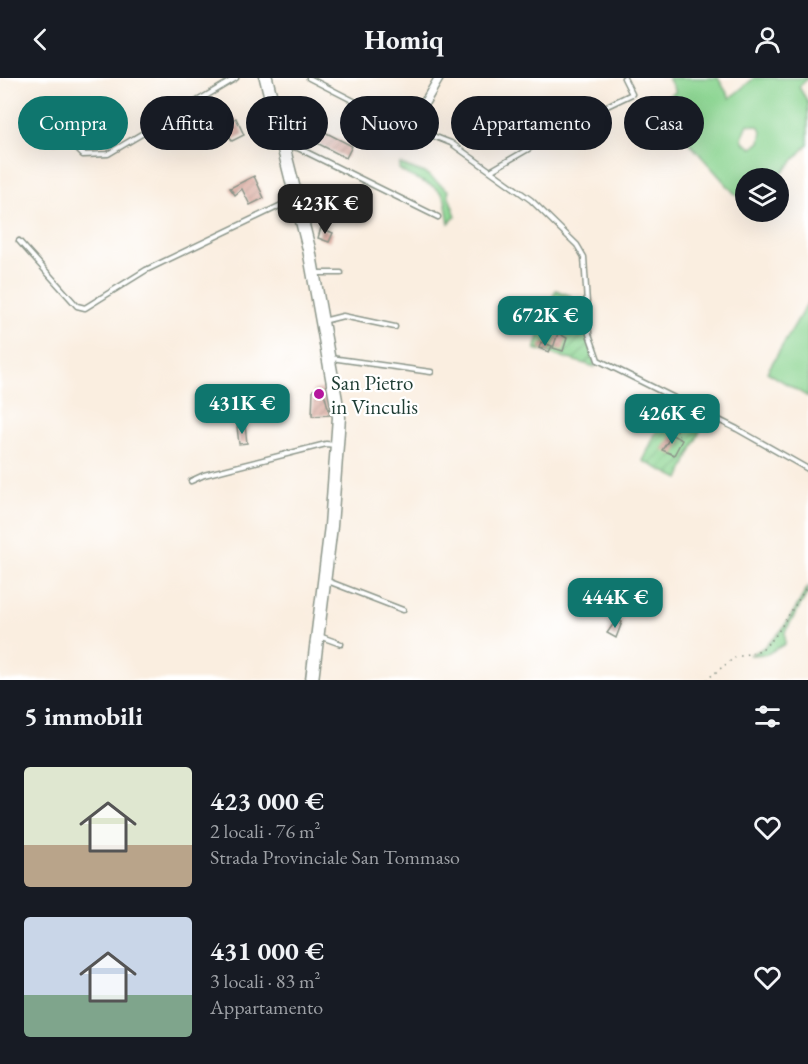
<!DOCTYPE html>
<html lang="it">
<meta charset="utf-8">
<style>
:root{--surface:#171b24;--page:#242831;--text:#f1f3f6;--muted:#9ea1a6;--accent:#0f766e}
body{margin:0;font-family:"EB Garamond",serif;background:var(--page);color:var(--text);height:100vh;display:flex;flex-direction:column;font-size:22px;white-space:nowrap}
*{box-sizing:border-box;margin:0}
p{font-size:20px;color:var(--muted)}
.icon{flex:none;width:33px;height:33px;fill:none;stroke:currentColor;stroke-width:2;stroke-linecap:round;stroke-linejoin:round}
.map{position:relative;height:602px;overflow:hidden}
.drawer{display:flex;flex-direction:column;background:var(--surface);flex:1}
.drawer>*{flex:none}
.guide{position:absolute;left:18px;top:18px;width:772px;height:54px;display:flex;gap:12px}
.fabs{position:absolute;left:735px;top:90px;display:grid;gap:12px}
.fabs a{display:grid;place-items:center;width:54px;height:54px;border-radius:50%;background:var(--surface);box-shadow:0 6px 24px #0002;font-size:30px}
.price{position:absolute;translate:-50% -51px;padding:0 14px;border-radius:12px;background:var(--accent);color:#fff;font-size:20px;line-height:39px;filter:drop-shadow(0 2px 3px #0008)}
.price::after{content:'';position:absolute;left:50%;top:36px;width:18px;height:14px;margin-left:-9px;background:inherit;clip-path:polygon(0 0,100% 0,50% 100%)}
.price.current{background:#222;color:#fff}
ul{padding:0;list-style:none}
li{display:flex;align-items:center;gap:18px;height:150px;padding:0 24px}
li span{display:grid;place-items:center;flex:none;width:168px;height:120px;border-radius:6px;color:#555}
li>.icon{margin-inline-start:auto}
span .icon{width:72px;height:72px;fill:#fffc;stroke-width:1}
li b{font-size:26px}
h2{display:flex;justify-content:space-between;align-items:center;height:72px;padding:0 24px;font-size:26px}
.tag{padding:0 21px;border-radius:27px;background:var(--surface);box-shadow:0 6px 24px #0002;font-size:21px;line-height:54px}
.tag.current{background:var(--accent);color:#fff}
header{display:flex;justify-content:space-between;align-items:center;height:78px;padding:0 24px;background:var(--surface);font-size:27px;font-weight:700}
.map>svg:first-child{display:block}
.grass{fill:#8ad490;stroke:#548862;stroke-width:1.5;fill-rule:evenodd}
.garden{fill:url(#garden-furrows);stroke:#548862;stroke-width:1.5}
.building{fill:url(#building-hatch)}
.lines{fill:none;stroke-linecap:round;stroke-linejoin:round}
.lane-casing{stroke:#8c968a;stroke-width:7}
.street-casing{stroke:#8c968a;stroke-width:11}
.secondary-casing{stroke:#8c968a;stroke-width:15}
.path{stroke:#8c968a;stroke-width:1.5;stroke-dasharray:1.5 4.5;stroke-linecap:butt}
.lane{stroke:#fff;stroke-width:4}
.street{stroke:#fff;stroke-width:8}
.secondary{stroke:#fff;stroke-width:12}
.poi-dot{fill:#b5179e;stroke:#fff;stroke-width:2}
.labels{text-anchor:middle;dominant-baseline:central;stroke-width:4.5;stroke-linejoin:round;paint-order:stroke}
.poi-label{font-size:21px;fill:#1f3d34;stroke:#fff;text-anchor:start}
</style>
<header><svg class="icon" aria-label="back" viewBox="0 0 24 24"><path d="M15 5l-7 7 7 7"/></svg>Homiq<svg class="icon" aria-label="person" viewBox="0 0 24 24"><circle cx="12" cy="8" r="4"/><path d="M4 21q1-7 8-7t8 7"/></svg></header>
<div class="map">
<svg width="808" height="602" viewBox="0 0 808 602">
<defs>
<pattern id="garden-furrows" width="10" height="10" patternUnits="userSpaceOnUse" patternTransform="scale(1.5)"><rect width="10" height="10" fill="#8ad490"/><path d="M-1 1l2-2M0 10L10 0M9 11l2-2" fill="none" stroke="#70ad76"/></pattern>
<pattern id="building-hatch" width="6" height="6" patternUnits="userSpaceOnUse" patternTransform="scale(1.5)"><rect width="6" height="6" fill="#d7a396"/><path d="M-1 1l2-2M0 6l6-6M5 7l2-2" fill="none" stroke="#ae867b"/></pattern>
</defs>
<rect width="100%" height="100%" fill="#fff"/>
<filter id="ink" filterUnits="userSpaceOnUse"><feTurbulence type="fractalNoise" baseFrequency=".0167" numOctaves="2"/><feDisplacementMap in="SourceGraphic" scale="12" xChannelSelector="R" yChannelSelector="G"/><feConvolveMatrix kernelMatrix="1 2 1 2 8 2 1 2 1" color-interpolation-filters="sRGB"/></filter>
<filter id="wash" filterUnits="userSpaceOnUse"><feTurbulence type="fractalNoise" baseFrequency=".008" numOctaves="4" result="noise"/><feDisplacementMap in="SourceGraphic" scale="24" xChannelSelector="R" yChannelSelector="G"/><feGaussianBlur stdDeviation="1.35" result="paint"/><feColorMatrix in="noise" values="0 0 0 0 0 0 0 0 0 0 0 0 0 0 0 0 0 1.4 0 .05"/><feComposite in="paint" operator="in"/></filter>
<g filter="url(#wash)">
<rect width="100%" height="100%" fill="#faeee0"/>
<!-- grass -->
<path class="grass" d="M668,0h50l12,20 24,-20h54l-9,9 9,15v42l-30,34h-32l-1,27 -61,-68 -4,-8 -17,7 -15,-30 28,-14zM748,46l10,2 4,5 -2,11 -8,6 -8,-5 -2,-5z
M400,86l25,9 24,18 -1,3 8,22 -7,7c-2,-7 -2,-16 -4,-23 -6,-18 -34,-19 -46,-31z
M808,224v95l-41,-25z
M808,509v5l-23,40v12l-18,10 -18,1c30,-11 43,-41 59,-68z"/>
<!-- garden -->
<path class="garden" d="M556,212l15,6 -6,12 -14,-7z
M544,242l44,14 7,33 -60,-18z
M671,321l35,18 -27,62 -36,-18z"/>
<g id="blocks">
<!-- building -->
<path class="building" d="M202,26l7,13 -11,7 -8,-13z
M236,40l8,17 -12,6 -8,-17z
M54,43l9,19 -9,5 -8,-13 6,-3 -3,-6z
M315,49l37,19 -6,12 -37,-19z
M254,98l10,22 -14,7 -8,-16 -7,6 -5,-7z
M321,150l12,5 -4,9 -11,-4z
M558,255l9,5 -4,13 -10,-3z
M541,264l11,4 -3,6 -10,-4z
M323,311l7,26 -18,1 1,-26z
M245,348l2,17 -8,1 -2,-17z
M672,357l10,5 -8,15 -12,-5z
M617,541l5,3 -6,16 -9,-5z"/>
</g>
</g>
<g filter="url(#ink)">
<use href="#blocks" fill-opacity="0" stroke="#8c968a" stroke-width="1.5"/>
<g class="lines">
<!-- lane casing -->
<g class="lane-casing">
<path id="lane" d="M309,0l78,40 64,25 80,57 46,45 7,12 5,77 9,26 139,69 71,40
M64,58l19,19 25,-1 128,-76
M287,68l11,2 140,69
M492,92l90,-52 50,-24 -8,-16
M19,163l58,65 8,2 61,-38 148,-71
M315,195h26
M323,243l20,-5 52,11
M331,280l100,14
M191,403l13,-6 122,-31 9,1
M325,502l78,30
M319,558l22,8"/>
</g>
<!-- street casing -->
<g class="street-casing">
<path id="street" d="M408,46l9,-8 22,-38"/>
</g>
<!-- secondary casing -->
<g class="secondary-casing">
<path id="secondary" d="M266,0l43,171 30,168 -8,109 -19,154"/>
</g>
<!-- path -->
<path class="path" d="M666,337l13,18v5
M706,602l28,-22 27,-8 13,-12 34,-53"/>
<!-- lane -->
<use href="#lane" class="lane"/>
<!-- street -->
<use href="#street" class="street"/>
<!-- secondary -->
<use href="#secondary" class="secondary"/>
</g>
</g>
<!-- markers -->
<circle class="poi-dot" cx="319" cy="316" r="6"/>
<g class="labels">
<!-- poi labels -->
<g class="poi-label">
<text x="331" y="304">San Pietro<tspan x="331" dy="24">in Vinculis</tspan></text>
</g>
</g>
</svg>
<div class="fabs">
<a><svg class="icon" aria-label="layers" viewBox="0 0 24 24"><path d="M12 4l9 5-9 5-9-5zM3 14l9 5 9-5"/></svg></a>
</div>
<b class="price current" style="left:325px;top:157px">423K €</b>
<b class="price" style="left:545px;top:269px">672K €</b>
<b class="price" style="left:242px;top:357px">431K €</b>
<b class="price" style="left:672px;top:367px">426K €</b>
<b class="price" style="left:615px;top:551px">444K €</b>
<div class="guide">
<a class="tag current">Compra</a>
<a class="tag">Affitta</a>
<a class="tag">Filtri</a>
<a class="tag">Nuovo</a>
<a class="tag">Appartamento</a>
<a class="tag">Casa</a>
</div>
</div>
<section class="drawer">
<h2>5 immobili<svg class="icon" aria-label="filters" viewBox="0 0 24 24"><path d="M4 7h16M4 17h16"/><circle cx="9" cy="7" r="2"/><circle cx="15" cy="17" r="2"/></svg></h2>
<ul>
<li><span style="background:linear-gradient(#dfe7d0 65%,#b9a48a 0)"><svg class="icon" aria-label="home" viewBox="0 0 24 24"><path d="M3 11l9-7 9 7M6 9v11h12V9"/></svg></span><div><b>423 000 €</b><p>2 locali · 76 m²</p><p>Strada Provinciale San Tommaso</p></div><svg class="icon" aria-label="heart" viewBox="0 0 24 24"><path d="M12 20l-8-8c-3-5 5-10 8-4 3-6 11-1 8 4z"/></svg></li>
<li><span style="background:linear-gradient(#c9d6e8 65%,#7fa58c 0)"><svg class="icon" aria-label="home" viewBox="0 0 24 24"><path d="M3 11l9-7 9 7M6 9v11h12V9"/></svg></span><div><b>431 000 €</b><p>3 locali · 83 m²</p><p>Appartamento</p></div><svg class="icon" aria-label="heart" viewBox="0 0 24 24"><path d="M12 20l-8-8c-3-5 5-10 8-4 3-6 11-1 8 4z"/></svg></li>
</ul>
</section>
